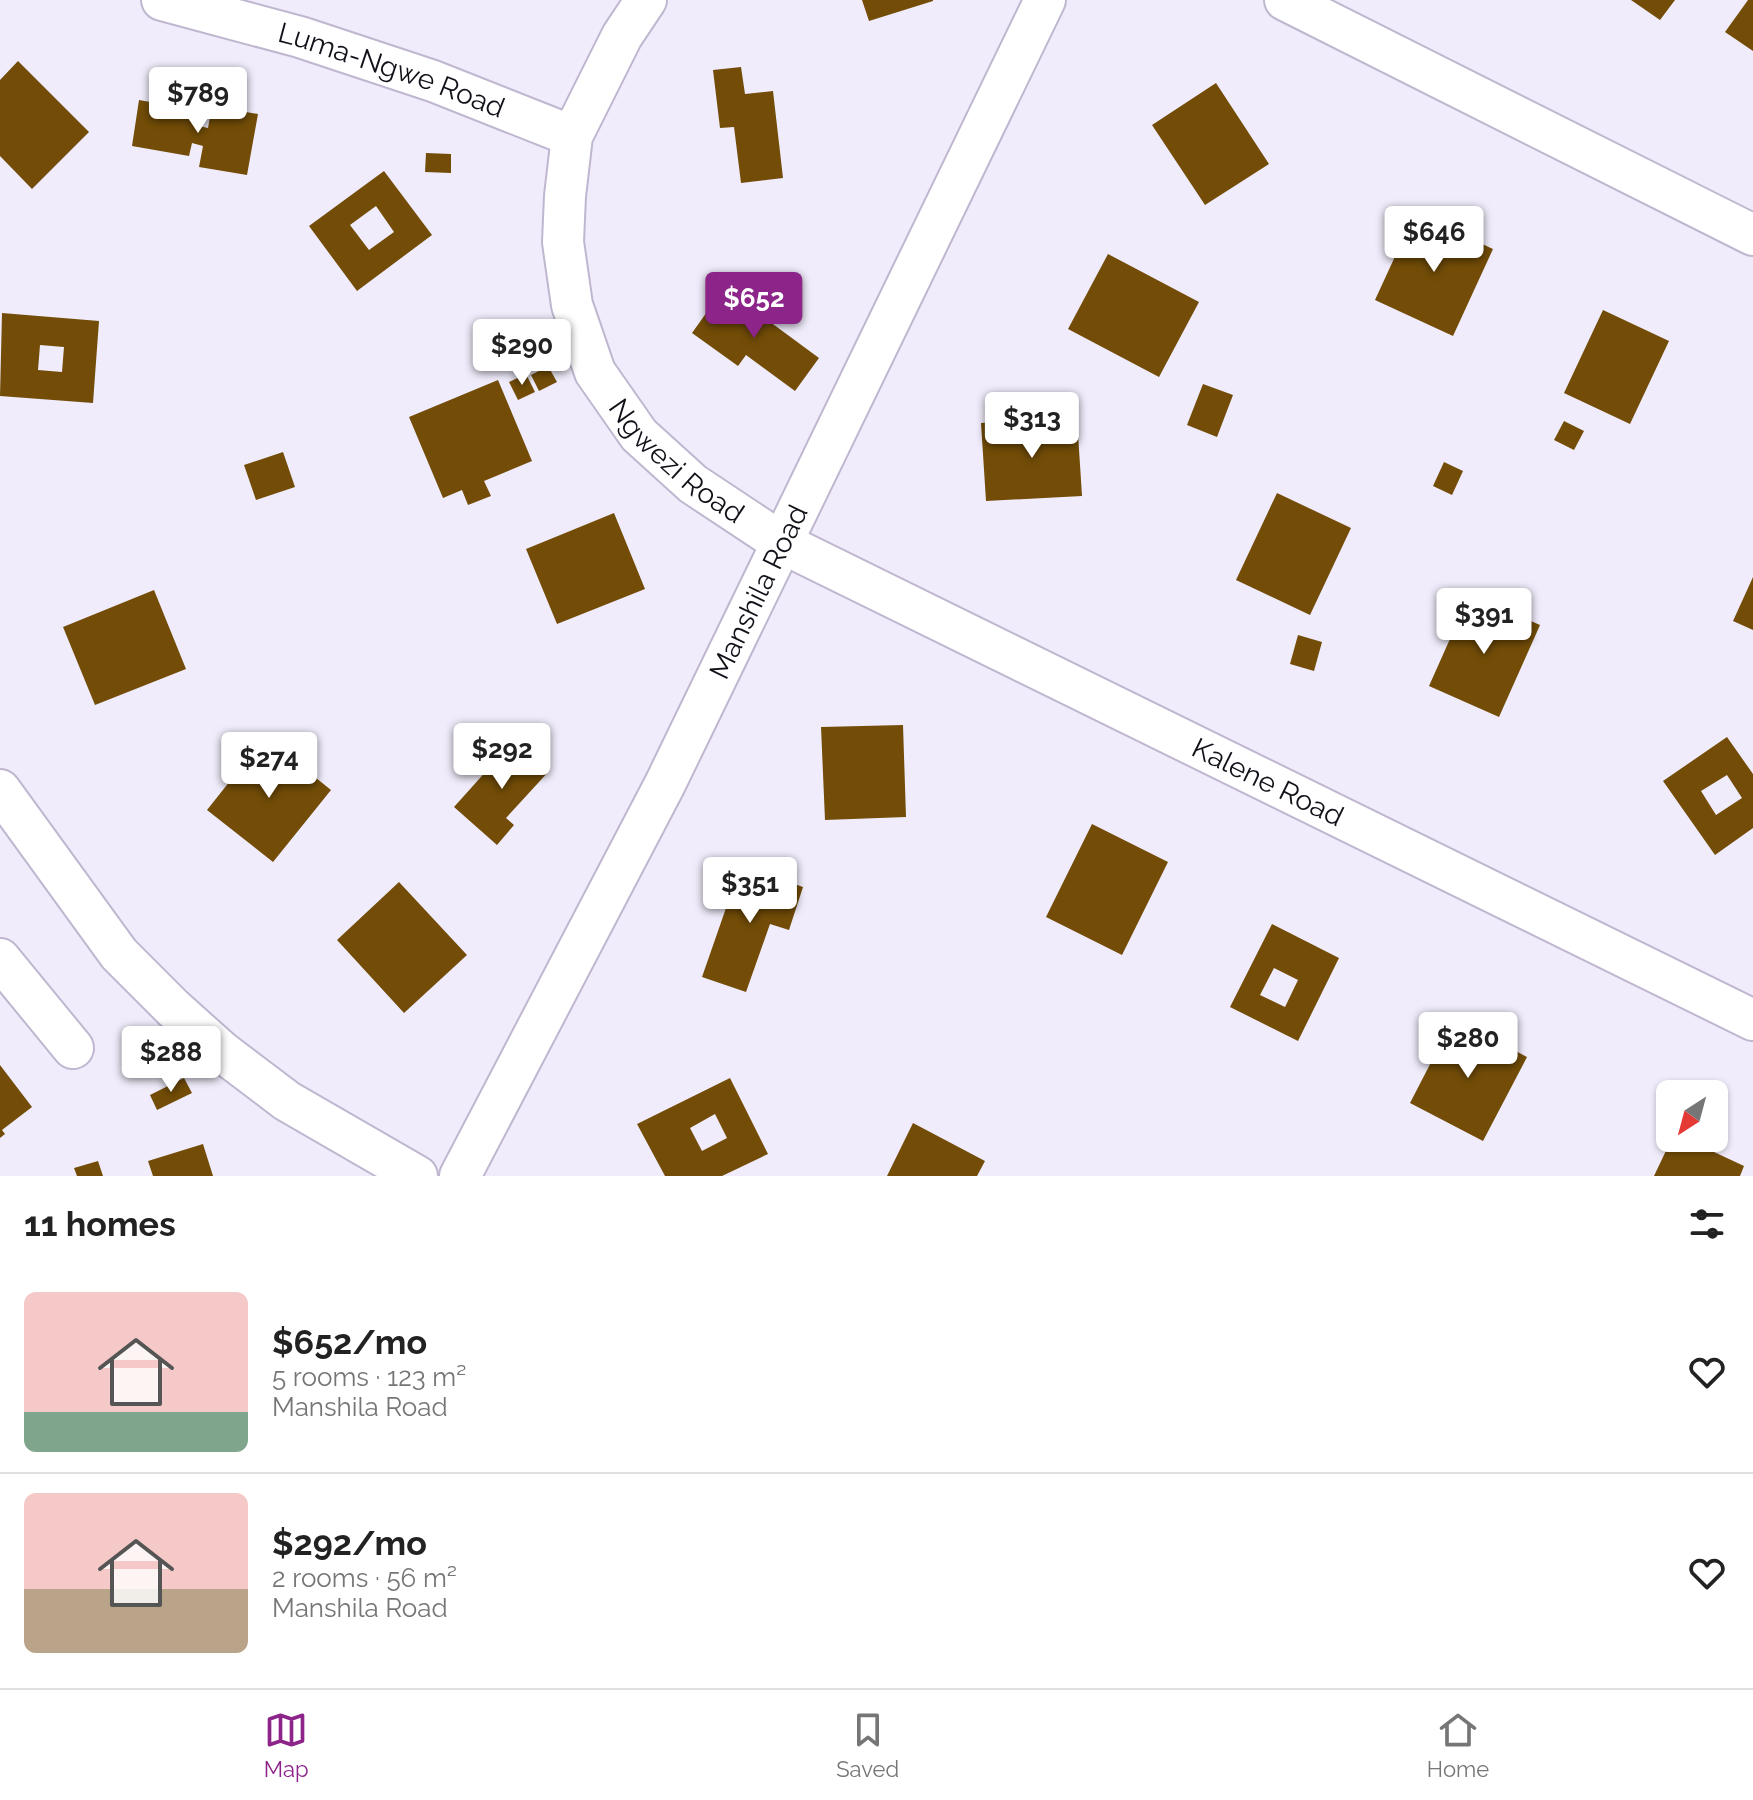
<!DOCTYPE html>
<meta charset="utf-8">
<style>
:root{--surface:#fff;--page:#f2f2f2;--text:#222;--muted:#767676;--line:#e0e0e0;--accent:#8c248a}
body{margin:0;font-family:Raleway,sans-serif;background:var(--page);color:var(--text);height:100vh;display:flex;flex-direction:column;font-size:30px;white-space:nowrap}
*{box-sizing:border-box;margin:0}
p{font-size:26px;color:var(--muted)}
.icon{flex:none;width:44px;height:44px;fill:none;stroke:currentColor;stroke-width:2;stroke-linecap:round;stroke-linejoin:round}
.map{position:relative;height:1176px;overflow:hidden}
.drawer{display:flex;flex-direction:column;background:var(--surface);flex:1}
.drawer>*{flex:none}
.needle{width:52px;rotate:216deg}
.fabs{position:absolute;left:1656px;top:1080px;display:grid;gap:16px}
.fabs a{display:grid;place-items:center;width:72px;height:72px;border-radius:12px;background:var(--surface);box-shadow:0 2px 6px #0004;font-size:40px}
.price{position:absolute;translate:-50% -68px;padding:0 18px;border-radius:8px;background:#fff;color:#222;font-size:26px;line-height:52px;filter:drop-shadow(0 2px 4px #0008)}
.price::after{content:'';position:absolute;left:50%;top:48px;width:24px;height:18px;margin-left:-12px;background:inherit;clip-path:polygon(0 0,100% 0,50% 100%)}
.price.current{background:var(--accent);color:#fff}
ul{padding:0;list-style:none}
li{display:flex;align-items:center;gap:24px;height:200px;padding:0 24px}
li+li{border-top:2px solid var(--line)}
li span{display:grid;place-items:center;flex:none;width:224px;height:160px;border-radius:12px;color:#555}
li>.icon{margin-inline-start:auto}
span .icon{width:96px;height:96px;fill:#fffc;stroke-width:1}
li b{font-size:34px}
h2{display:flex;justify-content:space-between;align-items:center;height:96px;padding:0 24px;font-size:34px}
.menu{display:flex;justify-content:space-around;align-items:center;height:112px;border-top:2px solid var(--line);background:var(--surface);font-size:22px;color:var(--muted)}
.menu a{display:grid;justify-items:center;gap:4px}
.menu .current{color:var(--accent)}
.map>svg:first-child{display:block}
.building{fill:#734d07;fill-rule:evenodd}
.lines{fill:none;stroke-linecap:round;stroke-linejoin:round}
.minor-casing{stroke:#bfb7d0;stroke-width:44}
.minor{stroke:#fff;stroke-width:40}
.labels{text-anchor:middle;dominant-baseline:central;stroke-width:8;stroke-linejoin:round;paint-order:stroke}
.street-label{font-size:28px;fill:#131019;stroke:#f0ecfb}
</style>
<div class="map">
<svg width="1753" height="1176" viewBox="0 0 1753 1176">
<rect width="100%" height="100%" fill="#f0ecfb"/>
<!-- building -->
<path class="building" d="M862,0h71v1l-64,20z
M1631,0h44l-15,20z
M1748,0h5v51l-28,-19z
M18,61l71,71 -57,57 -32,-33v-76z
M741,67l4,27 28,-3 10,87 -42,5 -7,-56 -14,1 -7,-58z
M1216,83l53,81 -64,41 -53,-80z
M139,100l62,11 -2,15 9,2 4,-22 46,8 -11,61 -48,-8 4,-21 -11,-3 -3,13 -57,-10z
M426,153l25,1v19l-26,-1z
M384,171l48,64 -75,56 -48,-65zM376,206l18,26 -25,18 -19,-25z
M1415,213l78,36 -40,87 -78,-36z
M1108,254l91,48 -40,75 -91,-48z
M724,288l95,70 -24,33 -49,-36 -8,11 -46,-33z
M1603,310l66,31 -39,83 -66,-31z
M2,313l97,8 -6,82 -93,-7zM40,345l24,2 -2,25 -24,-2z
M548,366l9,16 -18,9 -8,-16z
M526,374l9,18 -17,8 -9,-18z
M498,380l34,81 -48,20 7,15 -23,9 -6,-15 -19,8 -34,-81z
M1203,384l30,11 -16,42 -30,-12z
M1077,418l5,78 -96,5 -5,-78z
M1564,421l20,10 -10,19 -20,-10z
M283,452l12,35 -39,13 -12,-35z
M1444,462l19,9 -11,24 -19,-9z
M1277,493l74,35 -41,87 -74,-35z
M614,513l31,76 -88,35 -31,-75z
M1753,577v53l-20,-9z
M154,590l32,79 -91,36 -32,-78z
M1470,594l70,31 -41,92 -70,-31z
M1298,635l24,7 -8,29 -24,-7z
M903,725l3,92 -81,3 -4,-93z
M265,737l66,53 -58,72 -66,-52z
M1727,737l26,37v54l-38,27 -52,-74zM1727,775l15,23 -26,17 -15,-24z
M515,739l35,31 -44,48 8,7 -17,20 -43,-38z
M1092,824l76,38 -46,93 -76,-38z
M741,865l62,22 -14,43 -19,-6 -24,68 -44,-15z
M399,882l68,73 -63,58 -67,-73z
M1272,924l67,34 -41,83 -68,-34zM1274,968l24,12 -13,27 -25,-12z
M1454,1018l73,39 -44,84 -73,-38z
M0,1065l32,42 -30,23 3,4 -5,4z
M184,1078l8,15 -35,17 -7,-15z
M730,1078l38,76 -46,22h-57l-28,-52zM715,1114l12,24 -25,13 -12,-23z
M913,1123l72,38 -8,15h-90z
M1672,1138h12l60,28 -4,10h-86z
M203,1144l10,32h-60l-5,-15z
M98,1161l5,15h-26l-3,-8z"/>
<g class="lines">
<!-- minor casing -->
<g class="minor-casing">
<g id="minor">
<path id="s1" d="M162,0l138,37 133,44 139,55"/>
<path id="s2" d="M646,0l-24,36 -50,100 -7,60 -2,46 9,63 23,67 44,63 54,49 89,59 971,477"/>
<path d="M1285,0l468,235"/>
<path d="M0,790l119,164 54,54 48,43 66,50 130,75"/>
<path d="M0,959l73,89"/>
<path id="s3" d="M460,1176l205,-392 380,-784"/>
</g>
</g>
<!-- minor -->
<use href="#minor" class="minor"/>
</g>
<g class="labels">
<!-- street labels -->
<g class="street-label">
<text stroke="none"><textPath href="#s1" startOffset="240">Luma-Ngwe Road</textPath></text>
<text stroke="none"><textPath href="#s2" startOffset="518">Ngwezi Road</textPath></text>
<text stroke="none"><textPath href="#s3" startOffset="656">Manshila Road</textPath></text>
<text stroke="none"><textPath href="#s2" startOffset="1194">Kalene Road</textPath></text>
</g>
</g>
</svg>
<div class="fabs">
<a><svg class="needle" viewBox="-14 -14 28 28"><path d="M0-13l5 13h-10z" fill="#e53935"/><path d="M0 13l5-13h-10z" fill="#767676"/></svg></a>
</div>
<b class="price" style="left:198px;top:135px">$789</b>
<b class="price" style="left:1434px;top:274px">$646</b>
<b class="price current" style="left:754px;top:340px">$652</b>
<b class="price" style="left:522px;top:387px">$290</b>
<b class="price" style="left:1032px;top:460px">$313</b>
<b class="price" style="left:1484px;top:656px">$391</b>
<b class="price" style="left:502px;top:791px">$292</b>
<b class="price" style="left:269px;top:800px">$274</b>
<b class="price" style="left:750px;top:925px">$351</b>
<b class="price" style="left:1468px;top:1080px">$280</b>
<b class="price" style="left:171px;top:1094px">$288</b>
</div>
<section class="drawer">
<h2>11 homes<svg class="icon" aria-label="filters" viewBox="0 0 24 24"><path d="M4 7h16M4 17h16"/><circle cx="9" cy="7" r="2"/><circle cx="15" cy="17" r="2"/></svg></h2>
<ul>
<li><span style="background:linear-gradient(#f6c9c9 75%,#7fa58c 0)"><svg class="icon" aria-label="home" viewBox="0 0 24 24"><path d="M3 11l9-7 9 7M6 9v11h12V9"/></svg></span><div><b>$652/mo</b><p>5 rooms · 123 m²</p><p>Manshila Road</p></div><svg class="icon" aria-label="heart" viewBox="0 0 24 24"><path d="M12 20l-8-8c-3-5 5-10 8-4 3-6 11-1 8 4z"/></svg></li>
<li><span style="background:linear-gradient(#f6c9c9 60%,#b9a48a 0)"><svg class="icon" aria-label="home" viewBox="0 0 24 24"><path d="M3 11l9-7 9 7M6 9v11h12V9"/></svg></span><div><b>$292/mo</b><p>2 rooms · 56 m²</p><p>Manshila Road</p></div><svg class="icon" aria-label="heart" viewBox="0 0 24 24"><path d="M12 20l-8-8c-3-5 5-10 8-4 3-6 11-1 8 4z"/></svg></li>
</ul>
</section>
<nav class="menu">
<a class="current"><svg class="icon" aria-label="map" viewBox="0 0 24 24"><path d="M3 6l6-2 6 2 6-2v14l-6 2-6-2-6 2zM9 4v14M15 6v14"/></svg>Map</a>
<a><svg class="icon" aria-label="saved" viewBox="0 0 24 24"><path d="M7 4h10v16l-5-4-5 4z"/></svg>Saved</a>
<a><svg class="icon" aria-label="home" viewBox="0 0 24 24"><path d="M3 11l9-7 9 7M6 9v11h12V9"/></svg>Home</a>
</nav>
